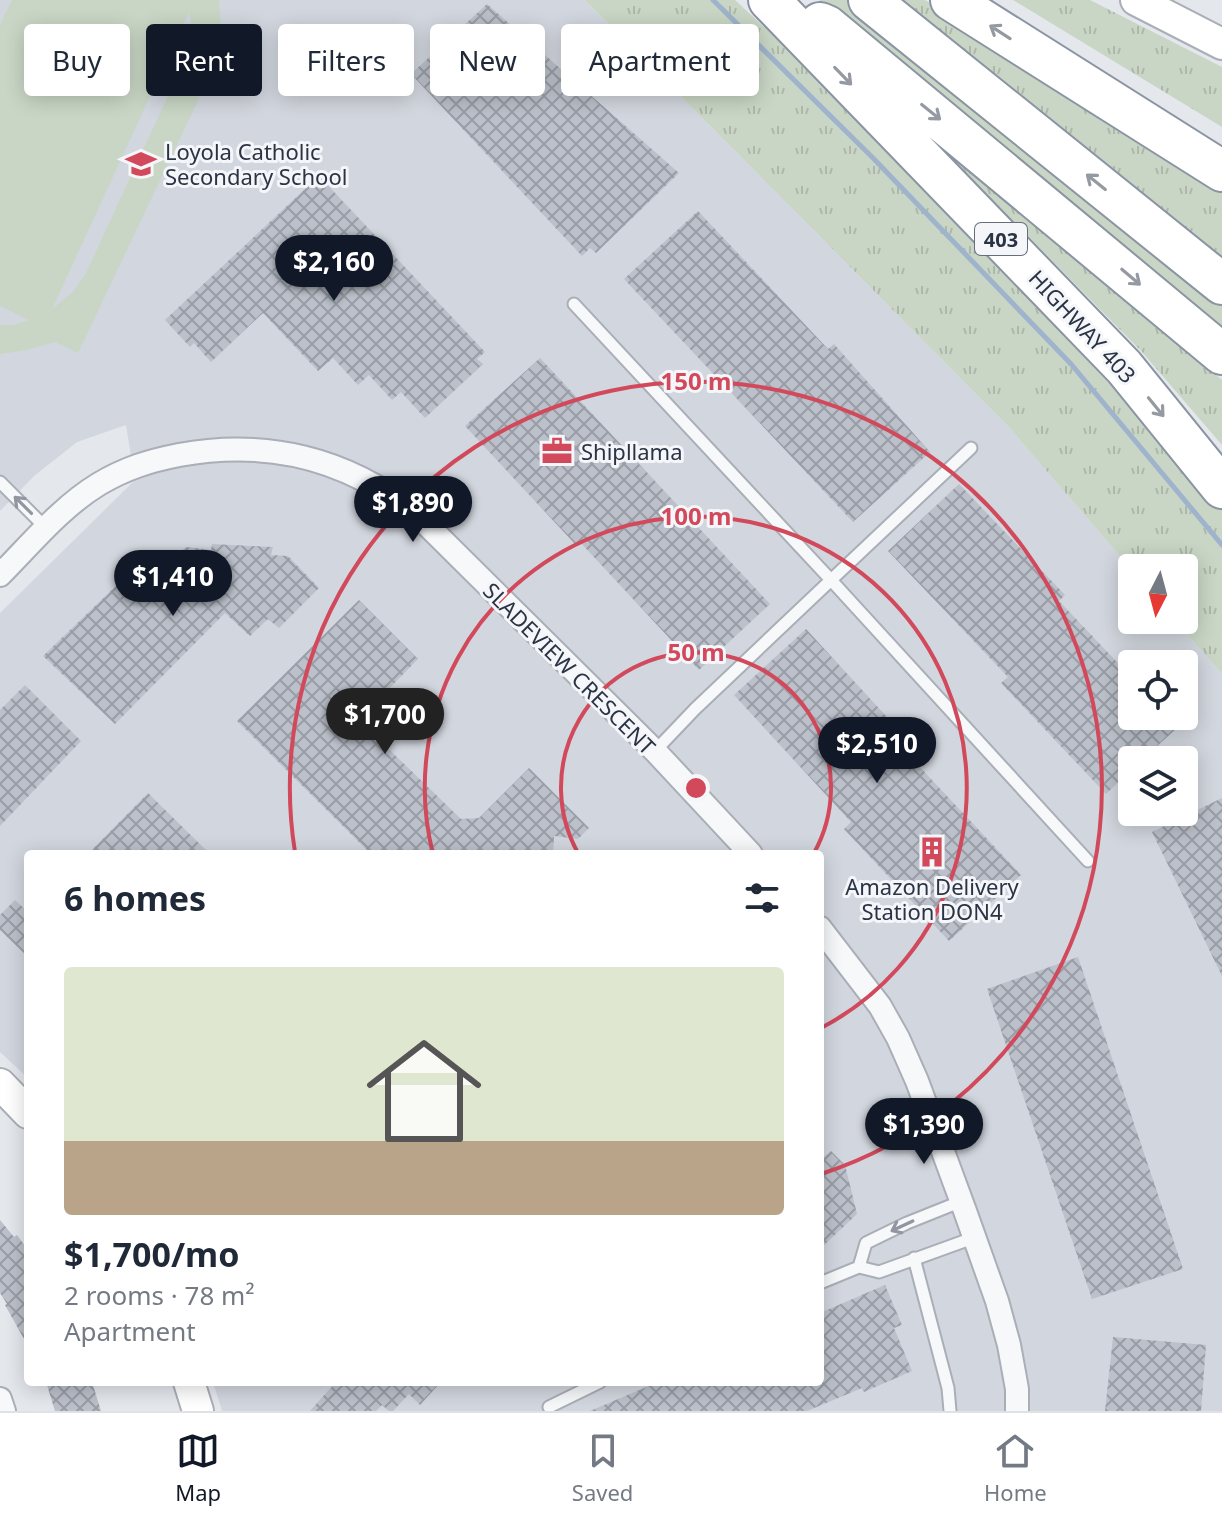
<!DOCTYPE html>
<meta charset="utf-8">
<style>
:root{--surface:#fff;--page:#f2f2f3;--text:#1f2937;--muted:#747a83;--line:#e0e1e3;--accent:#111827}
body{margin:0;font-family:"Noto Sans",sans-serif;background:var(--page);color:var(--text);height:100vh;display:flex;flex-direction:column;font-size:30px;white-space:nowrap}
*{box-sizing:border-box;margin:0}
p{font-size:26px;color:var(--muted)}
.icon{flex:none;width:44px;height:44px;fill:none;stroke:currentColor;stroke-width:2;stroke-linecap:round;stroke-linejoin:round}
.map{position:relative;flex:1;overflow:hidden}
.drawer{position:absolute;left:24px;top:850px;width:800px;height:536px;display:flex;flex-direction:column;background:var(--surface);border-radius:8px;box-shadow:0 4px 20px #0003}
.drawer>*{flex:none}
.guide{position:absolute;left:24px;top:24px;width:800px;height:72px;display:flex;gap:16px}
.needle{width:52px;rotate:186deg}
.tools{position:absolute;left:1118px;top:554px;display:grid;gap:16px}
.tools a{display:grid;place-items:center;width:80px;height:80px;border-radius:8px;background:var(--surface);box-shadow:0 4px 20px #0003;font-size:40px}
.price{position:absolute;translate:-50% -68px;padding:0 18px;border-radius:28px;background:var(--accent);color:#fff;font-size:26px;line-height:52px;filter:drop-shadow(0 2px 4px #0008)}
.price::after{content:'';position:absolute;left:50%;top:48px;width:24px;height:18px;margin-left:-12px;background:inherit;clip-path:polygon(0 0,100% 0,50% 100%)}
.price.on{background:#222;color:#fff}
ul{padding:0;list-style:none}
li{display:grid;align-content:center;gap:16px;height:424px;padding:0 40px}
li span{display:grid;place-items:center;height:248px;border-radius:8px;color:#555}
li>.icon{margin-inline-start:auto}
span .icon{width:144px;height:144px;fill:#fffc;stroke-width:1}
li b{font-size:34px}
h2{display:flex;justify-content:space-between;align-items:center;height:96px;padding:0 40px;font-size:34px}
.pill{padding:0 28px;border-radius:8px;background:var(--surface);box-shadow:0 4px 20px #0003;font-size:28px;line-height:72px}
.pill.on{background:var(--accent);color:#fff}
.menu{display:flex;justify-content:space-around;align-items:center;height:112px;border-top:2px solid var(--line);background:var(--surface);font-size:22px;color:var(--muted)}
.menu a{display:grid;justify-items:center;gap:4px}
.menu .on{color:var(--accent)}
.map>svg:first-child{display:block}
.built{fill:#d2d6de;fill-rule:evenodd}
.grass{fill:url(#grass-tufts)}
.green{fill:#c9d6c5;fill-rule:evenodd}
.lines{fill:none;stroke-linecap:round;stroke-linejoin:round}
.stream{stroke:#9fb4cc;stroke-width:5}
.building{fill:url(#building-cross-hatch)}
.lane-casing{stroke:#a9aeb7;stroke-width:15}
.street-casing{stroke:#a9aeb7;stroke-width:26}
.secondary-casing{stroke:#a9aeb7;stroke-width:34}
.highway-casing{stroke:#8b94a3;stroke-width:44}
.lane{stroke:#f7f8fa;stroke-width:11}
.street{stroke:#f7f8fa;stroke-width:22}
.secondary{stroke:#fff;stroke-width:30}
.highway{stroke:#fff;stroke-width:40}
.oneway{stroke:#959aa2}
.oneway2{stroke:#9196a0}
.ring{fill:none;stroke:#d1495b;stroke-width:4}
.labels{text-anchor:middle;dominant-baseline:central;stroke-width:6;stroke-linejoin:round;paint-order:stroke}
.shield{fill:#f4f6f9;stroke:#676e7b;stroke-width:2}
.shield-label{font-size:20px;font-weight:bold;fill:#2b3445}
.poi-label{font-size:22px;fill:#2b3445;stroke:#f4f6f9;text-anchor:start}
.street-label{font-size:22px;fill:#2b3445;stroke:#f4f6f9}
.centre{fill:#d1495b;stroke:#f4f6f9;stroke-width:4}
.ring-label{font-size:24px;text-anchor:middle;font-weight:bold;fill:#d1495b;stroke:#f4f6f9;stroke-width:6;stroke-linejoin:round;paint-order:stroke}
</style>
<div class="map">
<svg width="1222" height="1411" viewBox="0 0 1222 1411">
<defs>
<pattern id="grass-tufts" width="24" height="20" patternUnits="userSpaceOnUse" patternTransform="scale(2)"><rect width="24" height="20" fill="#c9d6c5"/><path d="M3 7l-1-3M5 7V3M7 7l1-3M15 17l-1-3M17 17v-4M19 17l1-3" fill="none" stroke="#adb8ab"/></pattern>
<pattern id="building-cross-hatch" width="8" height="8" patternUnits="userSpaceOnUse" patternTransform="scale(2)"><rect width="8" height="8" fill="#bbc0ca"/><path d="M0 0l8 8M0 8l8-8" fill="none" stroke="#989da6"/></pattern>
</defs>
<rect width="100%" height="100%" fill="#e4e7ec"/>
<!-- built -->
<path class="built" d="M0,0h585l422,425 125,145v50h43l47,54v737h-1000l-9,-29h607v-528h-792v224l-28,-26v-439l135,-133 -9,-55 -49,17 -43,34 -34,35zM1132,664h52v52h-52zM1132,760h52v52h-52z"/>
<!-- grass -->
<path class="grass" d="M585,0h150l99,92 250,255 138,158v169l-47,-54h9v-52h-52v2l-125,-145z
M819,0h35l368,296v36z
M896,0h29l297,188v74z
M1013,0h77l132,67v60z
M959,159l263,221v65l-80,-93 -185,-188z"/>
<!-- green -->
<path class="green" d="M12,0h207l2,26 10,5 -153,322 -23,-11 -29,8 -26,4v-29h14l15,-5 -29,-14v-281zM189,12l4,19 -5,22 -102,220 -13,19 -21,17z"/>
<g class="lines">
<!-- stream -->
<path class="stream" d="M713,0l160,158 198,206 151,181"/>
</g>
<!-- building -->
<path class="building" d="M487,4l192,169 -83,80 -6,-5 -8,8 -171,-182z
M319,176l166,176 -8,7 6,5 -58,54 -24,-26 -9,8 -23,-25 -11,10 -25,-27 -15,13 -55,-58 -52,49 -17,-19 -4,4 -25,-27z
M698,211l130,138 6,-5 96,108 -77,70 -229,-243z
M540,358l230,246 -71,66 -120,-129 -4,3 -110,-118z
M959,484l106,111 -6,6 73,77v38h35l11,11 -36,33h-10v9l-26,25 -105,-111 7,-6 -120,-126z
M212,544l61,3 -2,8 17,1 31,32 -40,40 -11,-9 -18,17 -25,-23 -110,111 -72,-68 77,-74 3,2 13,-14 34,-16 4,4 12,-11 25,3z
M359,600l59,59 -49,50v21l92,89 18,-1 50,-50 60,60 -11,11 -24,-3 -1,18h-182l-134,-133z
M806,629l103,112 -7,7 119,127 -72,66 -105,-112 7,-7 -117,-127z
M25,685l56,56 -81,85v-116z
M148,793l62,61h-122z
M1222,798v178l-70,-144z
M15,900l13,12v45l-28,-27v-15z
M1078,957l105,312 -91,30 -105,-310z
M831,1151l14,14 12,49 -37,35v-89z
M0,1220l14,17 3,-2 11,15v96l-23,-41 2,-1 -7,-11z
M885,1285l17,40 -8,3 18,43 -48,21 -2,-4 -55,23h-217l68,-29h162v-69z
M1113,1337l93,8 -5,66h-96z
M46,1382h46l9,29h-46z
M336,1382h105l-21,23 -11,-11 -16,17h-4l-7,-6 -6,6h-66z"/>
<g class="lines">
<!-- lane casing -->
<g class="lane-casing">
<path id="lane" d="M574,304l257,276 140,-132
M0,482l46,46
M655,751l40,-42 136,-129 257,281
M914,1258l34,130 2,23
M859,1267l7,-24 41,-20 55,-22
M820,1283l39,-16 20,5 94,-34
M549,1407l51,-25"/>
</g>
<!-- street casing -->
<g class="street-casing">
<path id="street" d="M0,575c31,-31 61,-68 99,-91 27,-16 50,-23 80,-29 87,-16 167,3 236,58l240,238 96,103
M820,928l60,78 18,32 19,43 48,130 32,90 12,44 8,44v22
M0,1399l4,12"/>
</g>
<!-- secondary casing -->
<g class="secondary-casing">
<path id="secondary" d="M1136,0l86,44
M0,1084l28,29
M189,1382l9,29"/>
</g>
<!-- highway casing -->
<g class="highway-casing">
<path id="highway" d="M769,0l355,367 98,121
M869,0l353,284
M951,0l271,171
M820,23l7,3 395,328"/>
</g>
<!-- lane -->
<use href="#lane" class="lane"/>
<!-- street -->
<use href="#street" class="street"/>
<!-- secondary -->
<use href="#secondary" class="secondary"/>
<!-- highway -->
<use href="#highway" class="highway"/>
</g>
<!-- one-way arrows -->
<defs><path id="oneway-shaft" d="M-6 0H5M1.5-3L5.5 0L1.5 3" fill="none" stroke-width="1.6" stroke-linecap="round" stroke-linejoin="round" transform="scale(2)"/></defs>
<g class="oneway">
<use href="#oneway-shaft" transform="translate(1000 32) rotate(-147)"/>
<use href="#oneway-shaft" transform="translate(843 76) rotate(46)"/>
<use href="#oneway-shaft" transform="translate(931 112) rotate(39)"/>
<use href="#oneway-shaft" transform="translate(1096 182) rotate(-141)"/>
<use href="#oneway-shaft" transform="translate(1131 277) rotate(40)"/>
<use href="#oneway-shaft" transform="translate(1156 407) rotate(51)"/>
</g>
<g class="oneway2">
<use href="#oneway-shaft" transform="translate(23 505) rotate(-135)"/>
<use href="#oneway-shaft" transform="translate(902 1226) rotate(155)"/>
</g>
<!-- distance rings -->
<g class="ring">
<path d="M578 853A135 135 0 1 1 814 853"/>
<path d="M433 854A271 271 0 1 1 821 1028"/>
<path d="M295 852A406 406 0 1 1 821 1174"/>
</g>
<!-- icons -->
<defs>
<g id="school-bare" transform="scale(2.4)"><path d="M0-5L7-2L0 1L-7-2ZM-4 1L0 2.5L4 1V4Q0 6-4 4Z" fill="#d1495b" stroke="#f4f6f9" stroke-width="2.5" paint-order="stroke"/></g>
<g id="office-bare" transform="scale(2.4)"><path d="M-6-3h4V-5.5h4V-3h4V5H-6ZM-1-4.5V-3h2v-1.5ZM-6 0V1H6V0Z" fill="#d1495b" stroke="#f4f6f9" stroke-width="2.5" paint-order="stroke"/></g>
<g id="building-bare" transform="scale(2.4)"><path d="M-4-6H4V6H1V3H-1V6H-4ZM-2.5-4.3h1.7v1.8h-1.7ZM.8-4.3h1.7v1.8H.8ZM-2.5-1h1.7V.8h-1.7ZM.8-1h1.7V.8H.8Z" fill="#d1495b" stroke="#f4f6f9" stroke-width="2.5" paint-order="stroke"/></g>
</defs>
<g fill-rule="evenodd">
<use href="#school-bare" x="141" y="164"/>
<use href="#office-bare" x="557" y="451"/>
<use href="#building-bare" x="932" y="852"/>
</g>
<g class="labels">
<!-- shield labels -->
<rect class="shield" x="975" y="223" width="52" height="32" rx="6"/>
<g class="shield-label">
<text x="1001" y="239">403</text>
</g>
<!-- poi labels -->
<g class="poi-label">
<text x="165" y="151">Loyola Catholic<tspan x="165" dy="25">Secondary School</tspan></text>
<text x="581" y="451">Shipllama</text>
<text x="932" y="886" text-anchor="middle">Amazon Delivery<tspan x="932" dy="25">Station DON4</tspan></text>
</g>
<!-- street labels -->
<g class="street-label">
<text transform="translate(1083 326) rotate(47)">HIGHWAY 403</text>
<text transform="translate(570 668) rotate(45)">SLADEVIEW CRESCENT</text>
</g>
</g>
<circle cx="696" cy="788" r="12" class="centre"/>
<g class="ring-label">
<text x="696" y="390">150 m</text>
<text x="696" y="525">100 m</text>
<text x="696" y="661">50 m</text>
</g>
</svg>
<div class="tools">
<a><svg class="needle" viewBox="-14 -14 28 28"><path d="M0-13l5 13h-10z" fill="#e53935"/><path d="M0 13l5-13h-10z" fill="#747a83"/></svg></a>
<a><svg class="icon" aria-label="locate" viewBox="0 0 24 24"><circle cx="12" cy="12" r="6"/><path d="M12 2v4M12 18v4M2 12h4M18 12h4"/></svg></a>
<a><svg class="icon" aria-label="layers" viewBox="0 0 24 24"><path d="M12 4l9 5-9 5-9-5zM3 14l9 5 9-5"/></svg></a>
</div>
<b class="price" style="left:334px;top:303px">$2,160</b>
<b class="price" style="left:413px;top:544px">$1,890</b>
<b class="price" style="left:173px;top:618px">$1,410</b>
<b class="price on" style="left:385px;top:756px">$1,700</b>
<b class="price" style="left:877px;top:785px">$2,510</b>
<b class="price" style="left:924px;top:1166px">$1,390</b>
<div class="guide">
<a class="pill">Buy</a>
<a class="pill on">Rent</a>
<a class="pill">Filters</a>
<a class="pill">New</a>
<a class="pill">Apartment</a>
</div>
<section class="drawer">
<h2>6 homes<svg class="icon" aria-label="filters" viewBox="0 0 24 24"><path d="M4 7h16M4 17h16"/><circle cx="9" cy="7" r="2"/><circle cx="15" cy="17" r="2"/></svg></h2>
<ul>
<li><span style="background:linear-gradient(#dfe7d0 70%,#b9a48a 0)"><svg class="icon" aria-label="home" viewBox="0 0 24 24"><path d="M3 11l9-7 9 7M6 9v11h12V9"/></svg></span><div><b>$1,700/mo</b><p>2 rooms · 78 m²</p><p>Apartment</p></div></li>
</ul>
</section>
</div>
<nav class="menu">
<a class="on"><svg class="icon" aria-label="map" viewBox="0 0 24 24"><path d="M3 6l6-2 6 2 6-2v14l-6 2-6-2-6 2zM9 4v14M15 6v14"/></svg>Map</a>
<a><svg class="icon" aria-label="saved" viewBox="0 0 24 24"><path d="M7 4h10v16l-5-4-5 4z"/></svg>Saved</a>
<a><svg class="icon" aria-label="home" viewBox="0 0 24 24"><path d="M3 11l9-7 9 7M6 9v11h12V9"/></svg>Home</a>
</nav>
